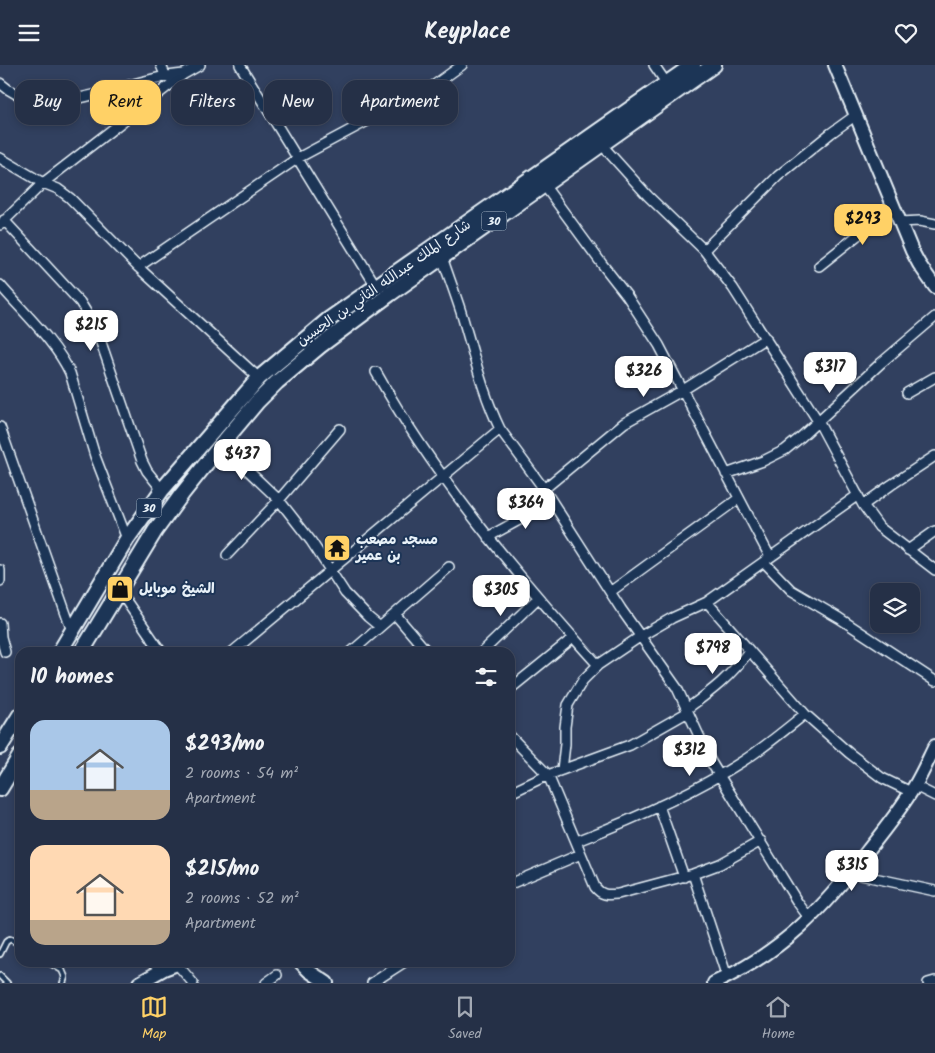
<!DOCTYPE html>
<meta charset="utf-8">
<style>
:root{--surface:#253047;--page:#2d384e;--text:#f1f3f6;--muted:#a3a9b4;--line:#424b60;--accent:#ffd166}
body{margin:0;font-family:Kalam,"Playpen Sans Arabic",sans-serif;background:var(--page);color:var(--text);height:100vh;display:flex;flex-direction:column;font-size:19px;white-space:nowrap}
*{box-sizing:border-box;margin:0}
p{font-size:16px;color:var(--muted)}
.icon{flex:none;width:28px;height:28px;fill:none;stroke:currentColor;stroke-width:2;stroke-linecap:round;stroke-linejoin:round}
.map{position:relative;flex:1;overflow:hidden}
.sheet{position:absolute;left:15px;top:582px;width:500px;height:320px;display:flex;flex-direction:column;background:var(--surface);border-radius:15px;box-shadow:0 2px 8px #0003,0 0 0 1px var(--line)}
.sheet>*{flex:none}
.hud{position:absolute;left:15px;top:15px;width:500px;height:45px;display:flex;gap:10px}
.buttons{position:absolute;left:870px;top:518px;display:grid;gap:10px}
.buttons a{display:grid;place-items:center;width:50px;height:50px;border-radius:10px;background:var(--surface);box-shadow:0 2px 8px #0003,0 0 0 1px var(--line);font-size:25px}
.price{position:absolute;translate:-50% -42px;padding:0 11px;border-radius:10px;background:#fff;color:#222;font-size:16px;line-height:32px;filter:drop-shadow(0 1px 2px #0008)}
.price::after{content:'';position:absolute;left:50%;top:30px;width:15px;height:11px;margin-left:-8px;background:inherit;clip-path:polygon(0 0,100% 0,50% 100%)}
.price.selected{background:var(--accent);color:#111}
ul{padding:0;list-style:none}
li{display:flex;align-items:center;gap:15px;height:125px;padding:0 15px}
li span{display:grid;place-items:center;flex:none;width:140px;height:100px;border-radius:15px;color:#555}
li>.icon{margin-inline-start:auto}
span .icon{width:60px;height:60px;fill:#fffc;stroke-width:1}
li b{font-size:21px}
h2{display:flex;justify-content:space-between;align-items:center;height:60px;padding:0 15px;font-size:21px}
.chip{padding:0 18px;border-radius:15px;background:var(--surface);box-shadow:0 2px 8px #0003,0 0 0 1px var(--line);font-size:18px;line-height:45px}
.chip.selected{background:var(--accent);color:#111}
header{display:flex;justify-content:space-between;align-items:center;height:65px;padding:0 15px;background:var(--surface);font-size:22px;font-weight:600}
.menu{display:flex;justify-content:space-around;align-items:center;height:70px;border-top:1px solid var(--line);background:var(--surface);font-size:14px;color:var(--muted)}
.menu a{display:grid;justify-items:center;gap:2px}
.menu .selected{color:var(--accent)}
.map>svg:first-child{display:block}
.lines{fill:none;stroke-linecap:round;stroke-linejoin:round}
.lane-casing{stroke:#e8f1f8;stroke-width:8}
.street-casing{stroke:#e8f1f8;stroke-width:12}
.secondary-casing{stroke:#e8f1f8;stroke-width:16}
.primary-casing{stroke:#e8f1f8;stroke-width:18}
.lane{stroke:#1d3557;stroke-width:4.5}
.street{stroke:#1d3557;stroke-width:9}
.secondary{stroke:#1d3557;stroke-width:12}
.primary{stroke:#1d3557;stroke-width:14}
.labels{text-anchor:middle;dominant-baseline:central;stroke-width:4;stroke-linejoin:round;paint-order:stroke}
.shield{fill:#1d3557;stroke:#abb9c8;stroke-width:1}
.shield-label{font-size:12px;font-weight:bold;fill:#e8f1f8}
.street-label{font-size:14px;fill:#e8f1f8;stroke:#1d3557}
.poi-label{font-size:14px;font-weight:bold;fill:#e8f1f8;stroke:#1d3557;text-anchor:start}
</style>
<header><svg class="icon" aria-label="menu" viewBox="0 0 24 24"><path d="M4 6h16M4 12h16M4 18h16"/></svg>Keyplace<svg class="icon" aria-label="heart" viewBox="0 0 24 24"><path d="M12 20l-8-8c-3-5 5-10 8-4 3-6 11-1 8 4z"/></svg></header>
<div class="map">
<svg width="935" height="918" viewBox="0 0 935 918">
<rect width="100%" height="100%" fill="#31405f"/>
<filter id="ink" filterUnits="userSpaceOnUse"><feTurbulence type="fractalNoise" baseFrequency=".02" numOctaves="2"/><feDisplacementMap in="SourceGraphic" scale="10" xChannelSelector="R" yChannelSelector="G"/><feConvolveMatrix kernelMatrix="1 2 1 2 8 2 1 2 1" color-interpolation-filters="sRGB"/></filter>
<g filter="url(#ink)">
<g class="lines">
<!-- lane casing -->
<g class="lane-casing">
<path id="lane" d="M0,889l6,-12 4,-3 10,5
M50,898l12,7 3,7 -2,6
M0,911l7,7"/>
</g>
<!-- street casing -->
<g class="street-casing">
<path id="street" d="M161,0l4,10
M240,0l136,221
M654,0l13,19
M0,18c9,8 22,15 34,17 49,7 102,-23 150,-26
M601,79l47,52 56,54 29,38 85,133 45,84 16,22 56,43
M0,93l43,25 15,6 12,9 68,69 121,111
M544,120l58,79 25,32 32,49 111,212
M4,155l76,82 16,26 46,133 5,10 15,19
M899,157l21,-1 15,3
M0,160l43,-42 141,-109 16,-9
M704,185l74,-74 53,-43 25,-18
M442,192c6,18 13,36 19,55 12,39 21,80 39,117l44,60 77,120 56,79 34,74 87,141 12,16
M819,201l73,-58
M138,202l160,-109 135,-72 29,-21
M0,220c23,27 56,57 70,88l25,83 32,83
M376,307c60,107 140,202 222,293
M907,328l28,-16
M0,362l72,204
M221,380l58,55 32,41 34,52 23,24 12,10
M726,409l37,-13 22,-11 16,-13 80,-74 54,-46
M544,424l80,-66 59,-33 83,-52
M863,440l28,-20 44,-29
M488,472l64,-35
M908,485l27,-19
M227,490l52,-55 61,-71
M764,497l27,28 48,28 96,63
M0,505v11
M118,524l44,64
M610,527l128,-93
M707,537l98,112 44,39 33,25 29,14
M395,549l33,39
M0,558l1,14 4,15
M231,588l269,-224
M350,588l99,-86
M481,588l57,-55
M510,624l63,-51
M688,643c25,-18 42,-31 61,-57
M510,671l38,39 47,112c7,9 13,8 23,7l75,-20 27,-10 41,-23
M562,705l3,-26v-17l3,-22 15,-25 15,-15 43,-29 31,-18 35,-16 151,-107
M11,706l9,6
M915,721l20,10
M510,728l38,-18 82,-30 58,-33
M659,741l25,71
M577,776c57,-22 115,-47 166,-80 22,-14 42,-31 62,-47
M851,808l84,18
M693,809l34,103
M510,819l71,-30
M154,898l10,6
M177,899l16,19
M266,918l11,-8
M372,918l31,-20
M928,918l7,-2"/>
</g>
<!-- secondary casing -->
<g class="secondary-casing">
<path id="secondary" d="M835,0l77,186 7,13 16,23
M301,898l8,8 18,12
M139,918l25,-14 16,-6
M714,918c69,-31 110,-75 155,-134 16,-20 32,-40 45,-62 8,-13 14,-27 21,-41"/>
</g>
<!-- primary casing -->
<g class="primary-casing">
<path id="primary" d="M59,588l68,-114 35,-49 97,-112 69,-58 365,-255
M81,588l74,-122 27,-37 39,-49 36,-43 20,-20 43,-36 70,-52 324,-229
M0,682l20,-32
M0,724l20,-33"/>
</g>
<!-- lane -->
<use href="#lane" class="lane"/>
<!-- street -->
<use href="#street" class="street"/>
<!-- secondary -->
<use href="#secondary" class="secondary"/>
<!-- primary -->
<use href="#primary" class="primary"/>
</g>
</g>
<!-- icons -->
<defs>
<g id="temple-square" transform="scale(1.4375)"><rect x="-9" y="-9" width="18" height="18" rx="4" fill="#ffd166" stroke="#1d3557"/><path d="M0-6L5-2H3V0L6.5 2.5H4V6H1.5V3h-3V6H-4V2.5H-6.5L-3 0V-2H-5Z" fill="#111"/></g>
<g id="shop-square" transform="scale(1.4375)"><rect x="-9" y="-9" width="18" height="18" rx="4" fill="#ffd166" stroke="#1d3557"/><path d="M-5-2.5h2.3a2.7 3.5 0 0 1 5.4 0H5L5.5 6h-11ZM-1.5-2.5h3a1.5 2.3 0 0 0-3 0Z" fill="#111"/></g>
</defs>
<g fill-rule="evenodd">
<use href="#temple-square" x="337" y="483"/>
<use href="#shop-square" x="120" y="524"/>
</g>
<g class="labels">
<!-- shield labels -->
<g class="shield">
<rect x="481.5" y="146.5" width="25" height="19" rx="4"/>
<rect x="136.5" y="433.5" width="25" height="19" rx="4"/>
</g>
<g class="shield-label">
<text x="494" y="156">30</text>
<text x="149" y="443">30</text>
</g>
<!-- street labels -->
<g class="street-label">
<text transform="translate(384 218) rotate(-35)">شارع الملك عبدالله الثاني بن الحسين</text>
</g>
<!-- poi labels -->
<g class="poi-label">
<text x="356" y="475">مسجد مصعب<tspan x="356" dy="16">بن عمير</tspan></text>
<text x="139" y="524">الشيخ موبايل</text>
</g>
</g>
</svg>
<div class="buttons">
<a><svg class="icon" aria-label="layers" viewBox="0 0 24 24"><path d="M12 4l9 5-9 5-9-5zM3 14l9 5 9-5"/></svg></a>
</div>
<b class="price selected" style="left:863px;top:181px">$293</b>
<b class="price" style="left:91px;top:287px">$215</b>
<b class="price" style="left:830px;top:329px">$317</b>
<b class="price" style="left:644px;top:333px">$326</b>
<b class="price" style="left:242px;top:416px">$437</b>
<b class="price" style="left:526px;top:465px">$364</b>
<b class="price" style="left:501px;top:552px">$305</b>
<b class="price" style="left:713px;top:610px">$798</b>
<b class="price" style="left:690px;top:712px">$312</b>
<b class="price" style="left:852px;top:827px">$315</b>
<div class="hud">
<a class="chip">Buy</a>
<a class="chip selected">Rent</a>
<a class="chip">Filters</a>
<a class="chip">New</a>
<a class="chip">Apartment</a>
</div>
<section class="sheet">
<h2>10 homes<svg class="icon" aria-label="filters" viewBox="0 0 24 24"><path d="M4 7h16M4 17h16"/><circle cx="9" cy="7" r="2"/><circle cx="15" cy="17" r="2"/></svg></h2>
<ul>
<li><span style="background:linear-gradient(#a9c7e8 70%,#b9a48a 0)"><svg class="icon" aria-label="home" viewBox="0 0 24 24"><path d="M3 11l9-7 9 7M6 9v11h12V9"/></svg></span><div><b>$293/mo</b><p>2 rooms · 54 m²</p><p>Apartment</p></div></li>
<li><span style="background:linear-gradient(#ffd9b3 75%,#b9a48a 0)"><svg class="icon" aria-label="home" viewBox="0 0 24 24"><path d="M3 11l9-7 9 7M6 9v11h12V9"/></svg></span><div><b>$215/mo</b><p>2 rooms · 52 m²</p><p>Apartment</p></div></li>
</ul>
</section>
</div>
<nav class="menu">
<a class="selected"><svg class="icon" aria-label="map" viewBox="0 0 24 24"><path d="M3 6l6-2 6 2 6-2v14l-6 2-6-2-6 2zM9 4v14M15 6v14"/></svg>Map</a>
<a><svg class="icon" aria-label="saved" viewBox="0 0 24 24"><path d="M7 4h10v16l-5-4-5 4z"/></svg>Saved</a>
<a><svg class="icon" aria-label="home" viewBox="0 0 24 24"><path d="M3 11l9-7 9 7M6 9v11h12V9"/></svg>Home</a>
</nav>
